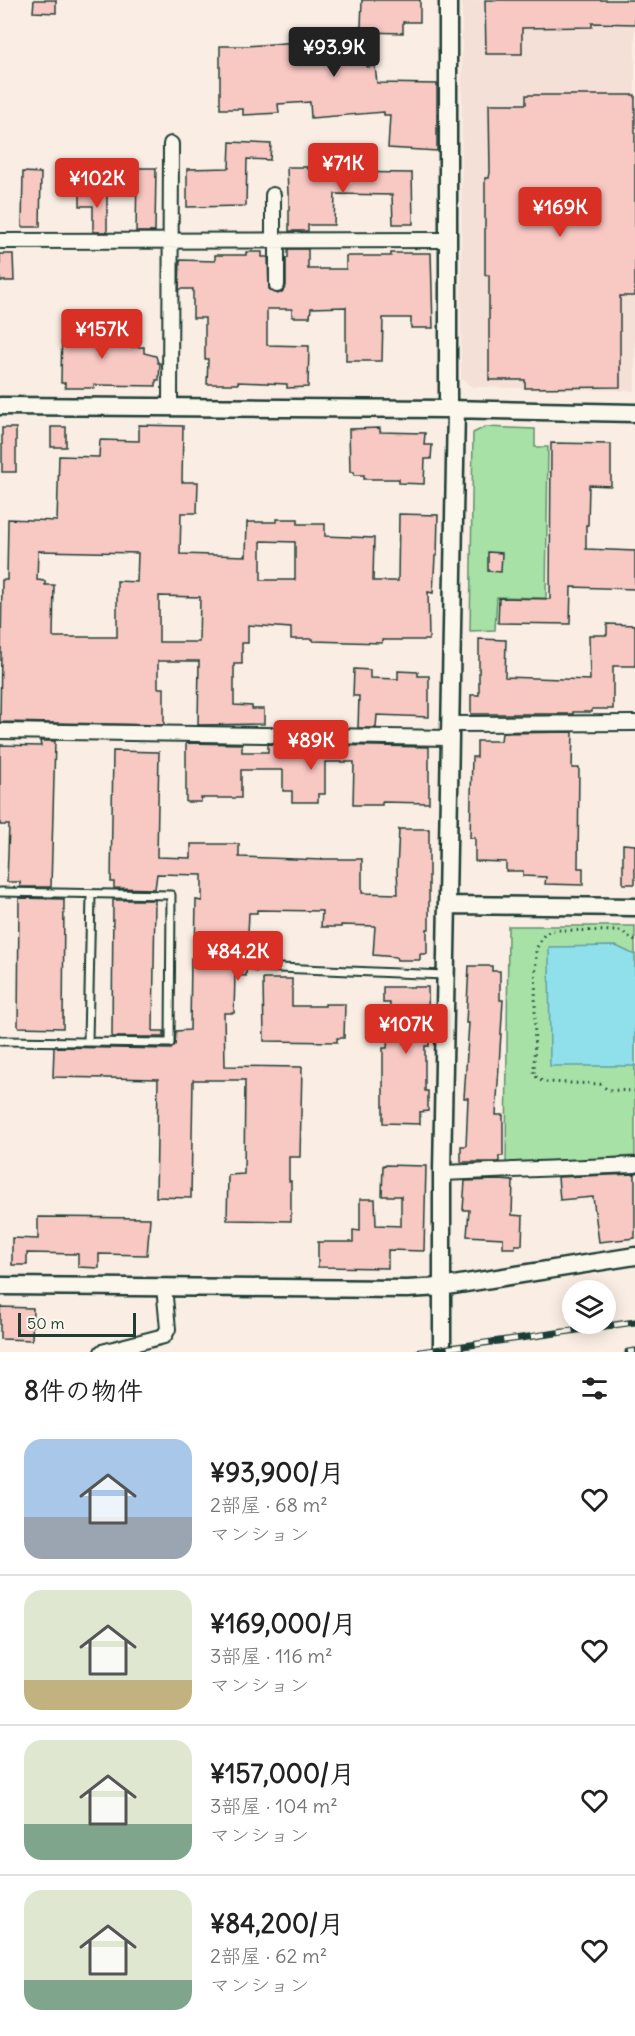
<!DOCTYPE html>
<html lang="ja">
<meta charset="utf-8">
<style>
:root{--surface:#fff;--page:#f6f6f6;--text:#222;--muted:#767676;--line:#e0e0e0;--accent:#d93025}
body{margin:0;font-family:Delius,"Klee One",sans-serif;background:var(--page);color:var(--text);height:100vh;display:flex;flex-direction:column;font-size:22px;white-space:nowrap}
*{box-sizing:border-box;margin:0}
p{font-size:20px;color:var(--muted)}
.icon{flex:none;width:33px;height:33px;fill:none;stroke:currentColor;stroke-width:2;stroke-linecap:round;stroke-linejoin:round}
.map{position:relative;height:1352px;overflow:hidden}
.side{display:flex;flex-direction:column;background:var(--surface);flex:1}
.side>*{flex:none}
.buttons{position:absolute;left:562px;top:1280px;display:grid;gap:12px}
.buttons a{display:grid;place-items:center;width:54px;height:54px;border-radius:50%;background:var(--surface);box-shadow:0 3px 15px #0003;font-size:30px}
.scale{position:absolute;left:18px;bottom:15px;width:118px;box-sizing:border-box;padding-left:6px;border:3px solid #1f3d34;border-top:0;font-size:16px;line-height:21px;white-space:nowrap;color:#1f3d34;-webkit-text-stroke:4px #fbf7ec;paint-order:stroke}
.price{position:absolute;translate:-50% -51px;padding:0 14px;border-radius:6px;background:var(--accent);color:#fff;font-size:20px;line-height:39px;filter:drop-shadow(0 2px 3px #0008)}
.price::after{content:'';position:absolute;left:50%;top:36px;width:18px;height:14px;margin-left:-9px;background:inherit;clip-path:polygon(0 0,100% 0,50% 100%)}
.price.selected{background:#222;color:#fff}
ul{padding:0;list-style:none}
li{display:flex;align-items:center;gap:18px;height:150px;padding:0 24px}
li+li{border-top:2px solid var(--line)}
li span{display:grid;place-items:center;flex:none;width:168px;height:120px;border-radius:18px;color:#555}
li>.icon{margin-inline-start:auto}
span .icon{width:72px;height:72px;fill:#fffc;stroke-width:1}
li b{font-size:26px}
h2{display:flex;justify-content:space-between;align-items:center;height:72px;padding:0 24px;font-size:26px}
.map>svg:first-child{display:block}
.built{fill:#f5e0d7}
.green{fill:#a7e1a6;stroke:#638f6d;stroke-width:1.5}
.water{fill:#90e0eb;stroke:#639fa2;stroke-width:1.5}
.building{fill:#f8c8c3;stroke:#1f3d34;stroke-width:1.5;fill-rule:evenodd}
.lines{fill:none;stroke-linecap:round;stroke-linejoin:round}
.service-casing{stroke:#1f3d34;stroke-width:11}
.minor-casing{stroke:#1f3d34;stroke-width:18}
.tertiary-casing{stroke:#1f3d34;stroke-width:21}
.path{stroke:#1f3d34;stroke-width:3;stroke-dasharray:1.5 4.5;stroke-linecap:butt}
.service{stroke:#fbf7ec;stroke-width:7}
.minor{stroke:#fbf7ec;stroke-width:14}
.tertiary{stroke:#fbf7ec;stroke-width:16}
.rail-casing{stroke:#1f3d34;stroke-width:7}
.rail{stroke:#fbf7ec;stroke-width:4.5;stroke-dasharray:14;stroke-linecap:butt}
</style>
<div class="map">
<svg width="635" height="1352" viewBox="0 0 635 1352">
<rect width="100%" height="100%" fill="#faeee4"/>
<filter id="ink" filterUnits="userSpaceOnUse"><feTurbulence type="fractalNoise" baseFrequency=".0167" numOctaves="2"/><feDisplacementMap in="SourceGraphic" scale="12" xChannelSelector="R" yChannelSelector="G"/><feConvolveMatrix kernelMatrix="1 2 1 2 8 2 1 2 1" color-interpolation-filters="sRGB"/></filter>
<g filter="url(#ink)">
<!-- built -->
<path class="built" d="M462,0h173v391l-163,-4 -11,-8z"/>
<!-- green -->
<path class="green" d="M485,427l50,2v18h13l-2,151 -49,-1 -2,33 -25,1 3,-198z
M508,926h127v230l-129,9z"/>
<!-- water -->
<path class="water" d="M616,946l19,9v111h-85l-1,-119z"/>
<!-- building -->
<path class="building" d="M34,0h22v13l-23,-1z
M362,0h58v22h-17v11l-39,-1 3,35 8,-1 2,17 60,1v67l-49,-3 2,-33h-6v-3l-73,6 -1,-16 -32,2 1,9 -36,2v-6h-23v-63h26l63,-5 -1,-8 53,-6z
M485,0h150v24l-43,-1v4l-70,1v26h-36z
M526,95h109v201h-15v91l-95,1v-8h-36v-105h-4v-97h4l1,-6 -1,-68h37z
M230,142l41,2 -1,16 -23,-1 -1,47 -59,1v-38l42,-1z
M287,167h20v2l29,1v2l76,1 1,51h-20l-1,-29 -57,-1 -1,31h-26v6h-19v-37h-1z
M137,168h19l-1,64h-19z
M23,172l18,1 -1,54h-18z
M93,192l14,1v39h-14v-26h-13v-12z
M288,249h20v20h38v-13h45v-3h40l2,75h-22v-10h-28l-1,43h-36v-54l-35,1 -1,9h-18v-8h-25v36l42,1 -1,41 -21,1v-4l-49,-2v2h-31l1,-25h-3v-41h-12v-29h-14l1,-29 35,1v-6h31v-3h16v5h6l1,32 9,5 4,-2 4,-6v-28h2z
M0,254h13l1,27h-14z
M65,319h28v2h3v7h3l-1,19h46v6l12,3 2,7h2l-1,17h-3v6l-58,-1h-4v3h-29v-5h-4l1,-60h3z
M139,425l44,1 -1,56h16l-1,31h-16l-1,41 66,2 1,-34h30v-3h21v5h27v12l49,2 -1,43h25l1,-67 39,1 -1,41h-2l-2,37 -5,-1 1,48h-47v3l-69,-2v-2h-22v-11l-43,-3v18h-6v21h-8v41l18,1v3h12v15l-66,1 1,-64h-41v27h6v37l-164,-3 2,-142h5l1,-61 49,2 2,-65 40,1 1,-17 39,1zM261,541l34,1v38h-34zM38,551l100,2 -1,29 -20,-1v56h-64l1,-52h-9v-4l-8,-1zM159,596l41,1 -1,45h-40z
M51,427h15v20h-15z
M2,428h14v44h-14z
M380,428v4l45,1 -1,12h8l-1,14h-6l-1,25 -25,-1v-4h-35v-4h-10v-3h-4l-1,-43z
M551,443l60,1v42l-22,-1 -1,40h-2v24l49,2v38l-64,-2 -1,37 -72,-1 1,-25 51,1z
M488,552l14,1 -1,19 -13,-1z
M607,624l28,1v41h-22v43h-21v3h-19v2h-102v-19h8v-56l27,1 -1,37 85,3 -1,-45h18z
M354,669l16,1v8l28,1v-8l20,1v4h11v41l-52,-2 -1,13h-18l1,-32h-6z
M573,732l-1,36h7l-1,100h5v17l-38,-1 1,-7 -23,-1v-5h-17v-9l-31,-1v-23h-5l2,-81h5v-16h24l1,-8z
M40,741h15l-4,146h-31v-5h-13l2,-57h-9v-80l41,1z
M186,743l56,1v8h26v-8l161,3v56l-47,-1v3h-29l1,-43h-29v32h-7v8h-26v-11h-9v-21h-42v28h-40v4h-15z
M113,751l46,1 -2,105 34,1v-14h48v13l83,3v-1h40v34l36,1 -1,-25 2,-40h30v100h-2v25h-7v6h-23l-1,-3 -23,-2 2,-29 -34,-1v2h-20l1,-16 -65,-1v3h-8l-3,63 -11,-1 -1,38h-10l1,53 77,1 -2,90h-11v24h2v40l-64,-1 1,-45 16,-1 1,-94h-52l-2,118 -35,-1 2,-118 -105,-2 1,-30 117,2 4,-4 1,-14 14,-1 1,-72h4l1,-58 6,1v-26l-45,-1 -2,15 -41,-1v-6h-3z
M623,844l12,1v39h-12z
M19,898l45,1 -1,129 -45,-1z
M113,900h42l-2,131h11v6h-52z
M469,966h23v5h8v29h3l-7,115h7v41h-4v6h-38v-16h5l2,-48h-4l5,-75h-3z
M263,979h29v27h33v-2h20l-1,34h-7v4l-73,-1z
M383,987h45l1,59h-4v45h3v20l-8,1v12l-37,-1v-75h4l3,-45h-7z
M383,1165l43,1 -2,85 -36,-1v18l-70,-1v-25h35v-12l7,1v-32h15l1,26 25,1v-30h-19z
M635,1174v64l-36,4 -6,-45 -33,3 -2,-23z
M499,1180l14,1 -1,34 11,1 -1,29h-7v3h-12v-10l-36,-2 2,-26h-6l2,-29z
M38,1217l112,1 -3,37 -48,-1v14l-21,-1v-13l-51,-1v12h-15v-27l26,1z
M0,1307l33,1 -1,32 -32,-1z"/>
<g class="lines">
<!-- service casing -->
<g class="service-casing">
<path id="service" d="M0,892l171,3 -1,148 -170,-2
M256,967l188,8
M88,1042l3,-148"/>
</g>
<!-- minor casing -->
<g class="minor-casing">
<path id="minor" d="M0,241l448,-1
M273,241v-46
M277,241v44
M170,406l1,-262
M450,724l185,-1
M0,731l450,7
M442,1173l193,-8
M102,1352l62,-16 4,-7 -4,-42"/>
</g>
<!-- tertiary casing -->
<g class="tertiary-casing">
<path id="tertiary" d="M0,406l448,3 187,4
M448,409v-409
M447,905l188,2
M0,1286l407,3 34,-2 194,-31
M442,1352v-179l14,-764"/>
</g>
<!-- path -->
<path class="path" d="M635,941l-14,-10 -69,-1 -8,5 -8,14 -2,126 9,7 57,2 8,6 27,1"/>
<!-- service -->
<use href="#service" class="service"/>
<!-- minor -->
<use href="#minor" class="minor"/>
<!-- tertiary -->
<use href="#tertiary" class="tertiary"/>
<!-- rail casing -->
<g class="rail-casing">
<path id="rail" d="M420,1352l215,-30
M628,1352l7,-1"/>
</g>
<!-- rail -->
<use href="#rail" class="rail"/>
</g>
</g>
</svg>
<div class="buttons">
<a><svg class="icon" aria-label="layers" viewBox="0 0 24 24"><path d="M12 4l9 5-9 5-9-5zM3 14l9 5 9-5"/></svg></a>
</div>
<div class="scale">50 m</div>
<b class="price selected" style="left:334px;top:78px">¥93.9K</b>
<b class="price" style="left:343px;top:194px">¥71K</b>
<b class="price" style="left:97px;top:209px">¥102K</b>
<b class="price" style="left:560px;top:238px">¥169K</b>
<b class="price" style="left:102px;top:360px">¥157K</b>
<b class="price" style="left:311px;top:771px">¥89K</b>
<b class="price" style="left:238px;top:982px">¥84.2K</b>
<b class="price" style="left:406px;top:1055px">¥107K</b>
</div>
<section class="side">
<h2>8件の物件<svg class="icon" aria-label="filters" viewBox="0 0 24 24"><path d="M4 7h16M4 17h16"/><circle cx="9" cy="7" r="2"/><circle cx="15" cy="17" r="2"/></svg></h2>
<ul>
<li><span style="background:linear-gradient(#a9c7e8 65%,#9aa5b1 0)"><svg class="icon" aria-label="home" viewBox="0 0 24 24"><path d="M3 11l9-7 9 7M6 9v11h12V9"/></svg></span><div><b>¥93,900/月</b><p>2部屋 · 68 m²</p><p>マンション</p></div><svg class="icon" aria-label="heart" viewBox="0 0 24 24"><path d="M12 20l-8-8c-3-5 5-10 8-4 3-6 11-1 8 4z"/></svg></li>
<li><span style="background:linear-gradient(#dfe7d0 75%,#c2b280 0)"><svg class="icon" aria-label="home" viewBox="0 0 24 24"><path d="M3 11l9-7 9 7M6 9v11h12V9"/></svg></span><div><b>¥169,000/月</b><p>3部屋 · 116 m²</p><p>マンション</p></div><svg class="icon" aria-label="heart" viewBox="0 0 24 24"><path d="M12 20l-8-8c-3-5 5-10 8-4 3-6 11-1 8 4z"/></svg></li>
<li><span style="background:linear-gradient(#dfe7d0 70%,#7fa58c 0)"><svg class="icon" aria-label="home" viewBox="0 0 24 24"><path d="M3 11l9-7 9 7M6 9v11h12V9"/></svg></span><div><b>¥157,000/月</b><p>3部屋 · 104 m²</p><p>マンション</p></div><svg class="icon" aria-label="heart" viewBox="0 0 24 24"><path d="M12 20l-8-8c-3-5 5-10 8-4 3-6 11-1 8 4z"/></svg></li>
<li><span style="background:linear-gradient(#dfe7d0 75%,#7fa58c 0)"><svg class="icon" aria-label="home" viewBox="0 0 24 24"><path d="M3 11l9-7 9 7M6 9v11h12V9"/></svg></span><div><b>¥84,200/月</b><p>2部屋 · 62 m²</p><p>マンション</p></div><svg class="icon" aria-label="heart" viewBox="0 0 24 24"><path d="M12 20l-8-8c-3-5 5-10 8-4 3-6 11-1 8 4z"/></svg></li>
</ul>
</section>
